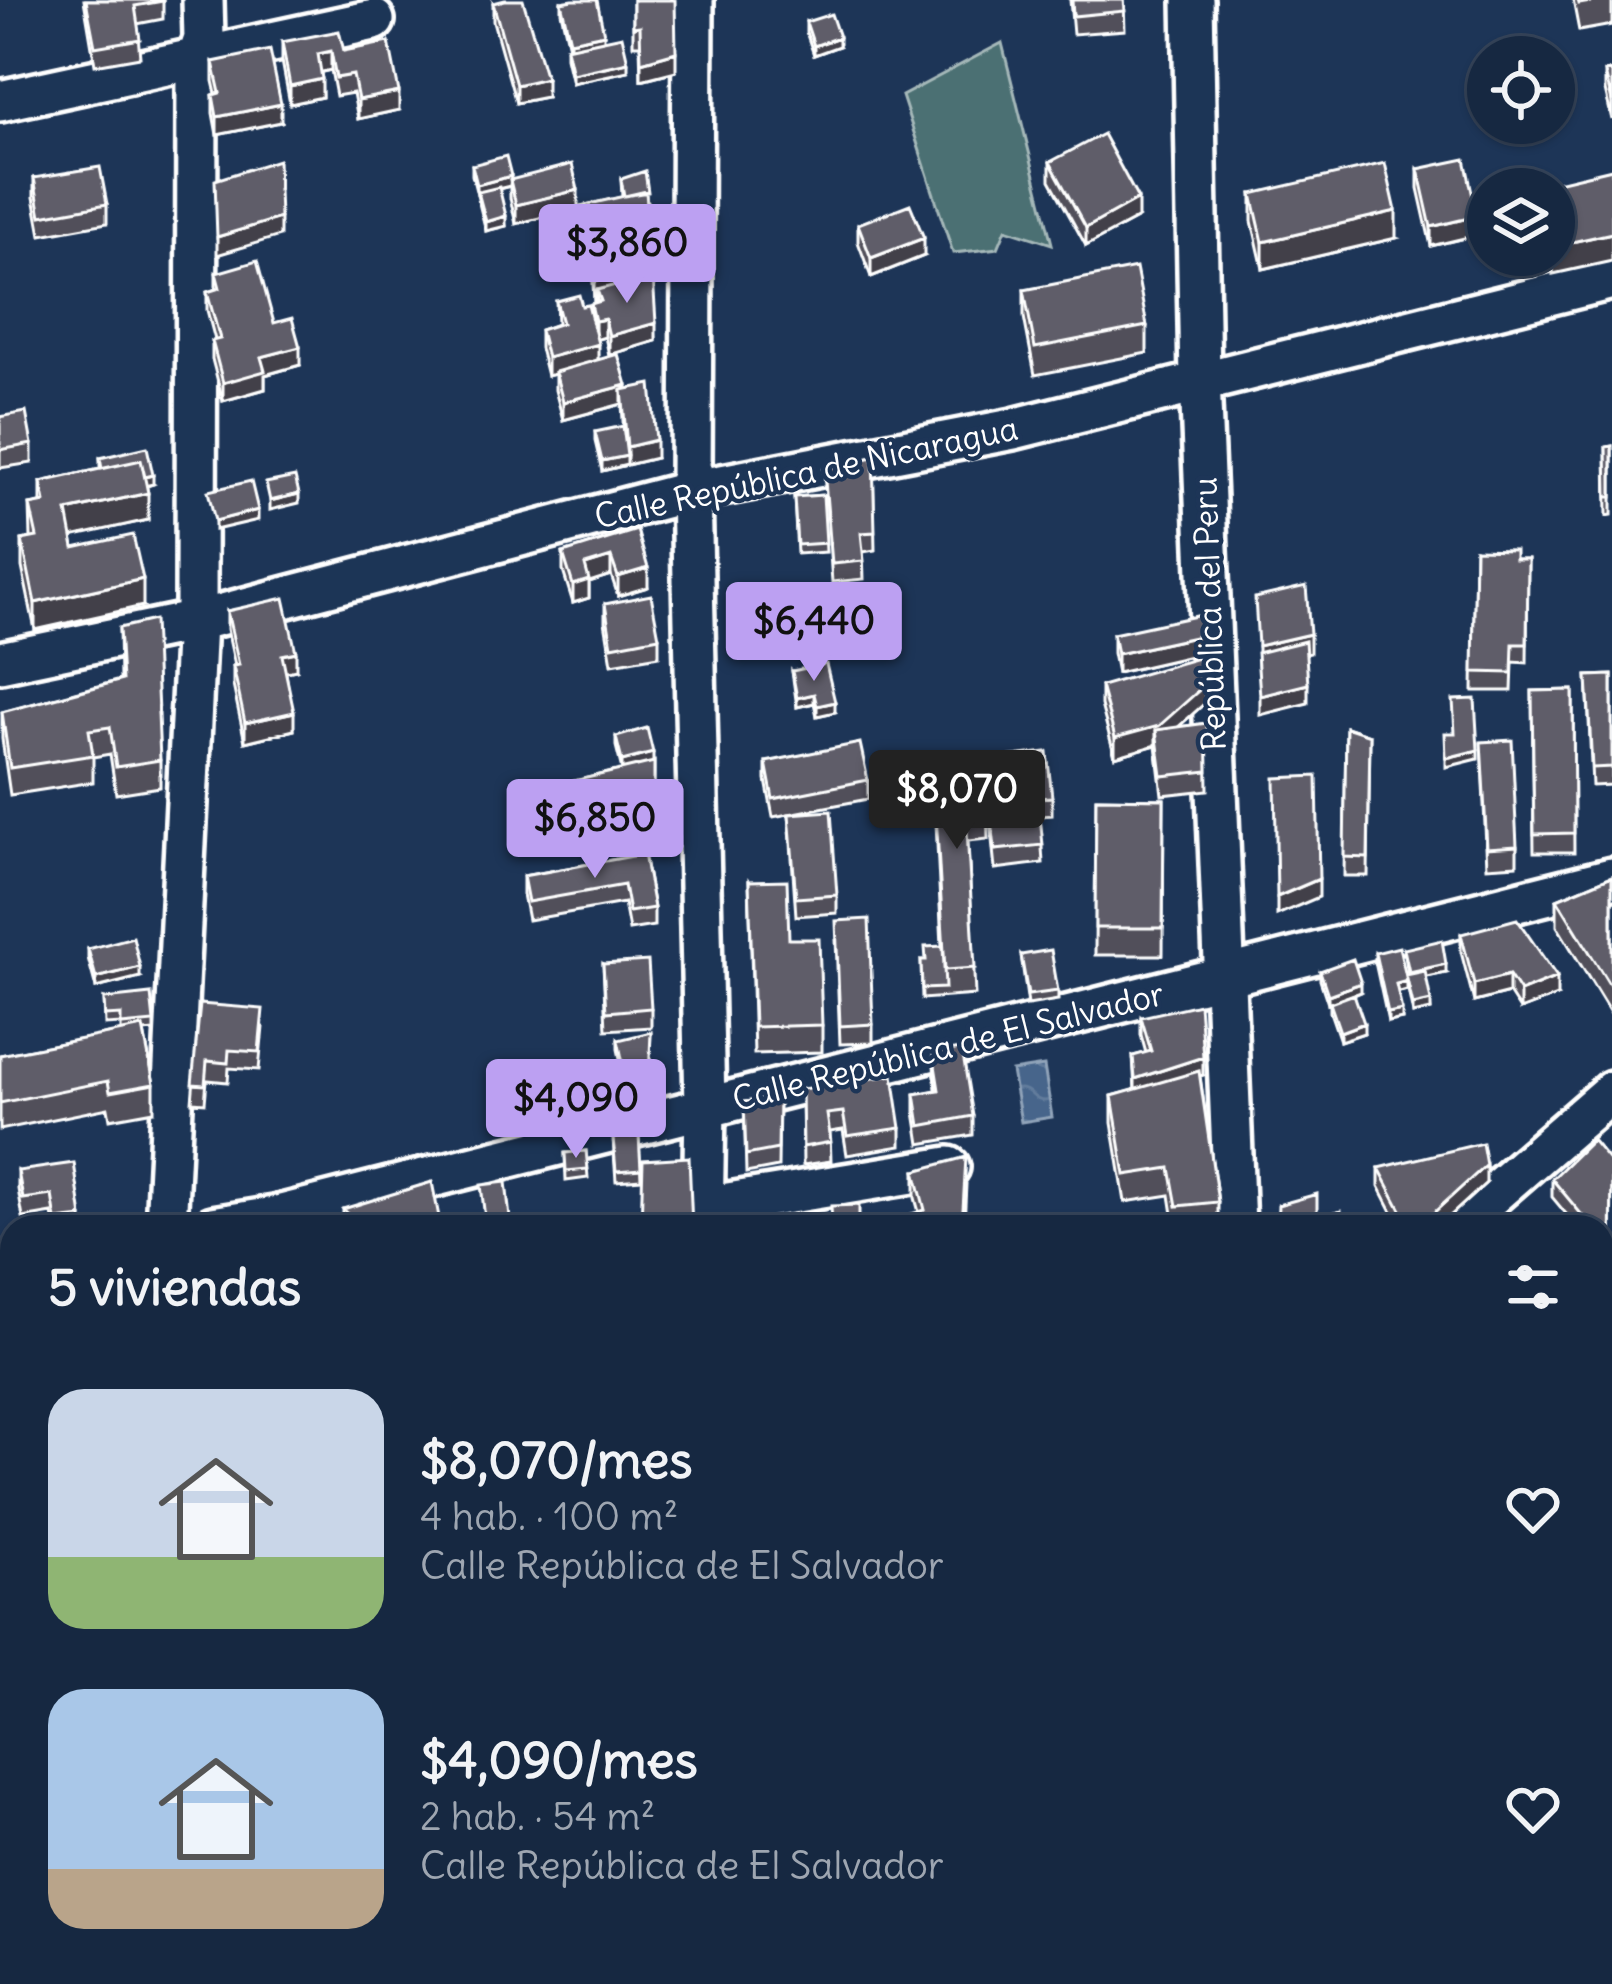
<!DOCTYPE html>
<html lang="es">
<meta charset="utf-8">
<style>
:root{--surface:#162841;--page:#1f3048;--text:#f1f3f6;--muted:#9ea6b1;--line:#35445a;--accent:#bca0f2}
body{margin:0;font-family:Delius,sans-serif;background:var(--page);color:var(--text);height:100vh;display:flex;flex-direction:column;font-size:45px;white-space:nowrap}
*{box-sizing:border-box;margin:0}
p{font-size:39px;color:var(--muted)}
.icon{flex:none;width:66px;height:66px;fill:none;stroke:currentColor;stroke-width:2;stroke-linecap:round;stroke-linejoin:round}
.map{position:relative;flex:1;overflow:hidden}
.side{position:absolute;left:0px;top:1215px;width:1614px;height:771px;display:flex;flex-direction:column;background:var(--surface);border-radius:36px 36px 0 0;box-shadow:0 3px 9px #0004,0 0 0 3px var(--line)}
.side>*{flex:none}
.fabs{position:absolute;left:1467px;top:36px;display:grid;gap:24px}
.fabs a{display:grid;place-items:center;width:108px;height:108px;border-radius:50%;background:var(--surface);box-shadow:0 3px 9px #0004,0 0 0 3px var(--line);font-size:60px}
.price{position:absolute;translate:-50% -102px;padding:0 27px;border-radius:12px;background:var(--accent);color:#111;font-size:39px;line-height:78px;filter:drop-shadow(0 3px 6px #0008)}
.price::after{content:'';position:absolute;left:50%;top:72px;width:36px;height:27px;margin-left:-18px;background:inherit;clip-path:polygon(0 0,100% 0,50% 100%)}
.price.selected{background:#222;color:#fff}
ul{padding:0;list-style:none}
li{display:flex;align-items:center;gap:36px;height:300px;padding:0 48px}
li span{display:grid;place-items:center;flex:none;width:336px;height:240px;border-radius:36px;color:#555}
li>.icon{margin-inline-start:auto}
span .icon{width:144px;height:144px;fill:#fffc;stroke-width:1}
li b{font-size:51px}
h2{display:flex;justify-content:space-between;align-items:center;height:144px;padding:0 48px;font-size:51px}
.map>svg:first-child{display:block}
.pitch{fill:#4b7073;stroke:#a5b8b9;stroke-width:3}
.water{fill:url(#water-waves);stroke:#90a3b9;stroke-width:3}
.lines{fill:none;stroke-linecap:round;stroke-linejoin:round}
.stream{stroke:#90a3b9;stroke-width:10}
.minor-casing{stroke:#fff;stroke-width:48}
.path{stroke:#fff;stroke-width:6;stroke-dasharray:12 9;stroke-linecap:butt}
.minor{stroke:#1d3557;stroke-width:39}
.wall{fill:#51505a;stroke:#fff;stroke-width:3}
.shaded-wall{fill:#42414a;stroke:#fff;stroke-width:3}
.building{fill:#5e5d69;stroke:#fff;stroke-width:3}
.labels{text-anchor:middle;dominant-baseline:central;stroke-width:9;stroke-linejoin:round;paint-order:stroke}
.street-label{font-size:33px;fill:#fff;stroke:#1d3557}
</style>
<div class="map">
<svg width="1612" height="1984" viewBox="0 0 1612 1984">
<defs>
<pattern id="water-waves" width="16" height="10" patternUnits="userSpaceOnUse" patternTransform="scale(3)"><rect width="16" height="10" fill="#46658b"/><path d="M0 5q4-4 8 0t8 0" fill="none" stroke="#627c9c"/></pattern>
</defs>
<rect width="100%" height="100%" fill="#1d3557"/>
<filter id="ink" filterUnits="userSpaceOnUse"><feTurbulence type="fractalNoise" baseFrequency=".00833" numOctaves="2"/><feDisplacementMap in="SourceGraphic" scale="24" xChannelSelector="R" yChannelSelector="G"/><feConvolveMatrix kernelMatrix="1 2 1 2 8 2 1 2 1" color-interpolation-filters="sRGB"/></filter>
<g filter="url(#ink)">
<!-- pitch -->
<path class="pitch" d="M1002,43l50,201 -46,-15 -8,19 -45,5 -51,-157z"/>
<!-- water -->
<path class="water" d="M1044,1066l8,51 -31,5 -9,-51z"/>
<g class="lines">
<!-- stream -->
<path class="stream" d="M922,1974l12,10
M230,1984l16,-10"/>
<!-- minor casing -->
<g class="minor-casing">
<path id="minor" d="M693,0l-2,491 14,614 -2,122
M1193,0l7,379 35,848
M0,101l374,-81
M0,662l196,-41 495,-130 322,-62 599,-150
M704,1207l245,-40
M166,1227l30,-606 1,-562 7,-20 -1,-39
M213,1227l61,-10 1338,-339
M1455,1227l157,-136
M0,1276l12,-3
M1602,1327l10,11
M0,1423l12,-7
M1602,1908l10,-8
M1145,1974l11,10
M1505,1984l15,-10"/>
</g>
<!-- path -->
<path class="path" d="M0,1480l12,11"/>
<!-- minor -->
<use href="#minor" class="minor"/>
</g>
<!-- wall -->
<path class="wall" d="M84,0h79v19l-26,5 3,33 -45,8z
M633,0l43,71 -35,9 -1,-35h-7z
M1070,0h54l1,30 -52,4z
M1573,0h39v25l-33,6z
M561,2l43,37 24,32 -56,12 -6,-26v-9l3,-1 -8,-35z
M493,3l53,94 -30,6 -23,-82z
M806,22l33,24 -25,9 -8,-23z
M282,42l62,9 55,59 -41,9 -5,-26 -17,3 -5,-26 -10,2 1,25 -32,7 -8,-43z
M213,62l68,60 -64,13 -4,-22v-18l3,-1 -3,-13z
M1612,70v50l-7,-30v-18z
M1050,162l88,56 -52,28 -36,-66z
M472,165l39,15 67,28 -62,16 -6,-26v-12l-11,3 7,37 -20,5 -14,-56z
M1418,169l59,66 -46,11 -13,-58z
M34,178l73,26v19l-66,12 -7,-38z
M621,179l27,22 8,140 -47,14 -4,-18 -8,2 1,21 29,29 29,69 -54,13 -7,-30v-9l29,5 -2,-33 -59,16 -8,-30v-16l-8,2 -7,-28v-18l17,-6 -1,-23 26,5 9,9v-11l6,-2v-3l-3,1 -3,-47h-8l-2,-47 41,-9z
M1252,194l144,44 -133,31 -11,-48z
M858,224l66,32 -53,21 -13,-35z
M216,273l58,50 26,42 -35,10v14l-42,12 -11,-42v-18l3,-1 -8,-30v-18l9,-3z
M1024,290l123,36v27l-112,22 -11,-58z
M0,417l32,27v19l-32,5z
M1612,446v69l-5,1 -1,-69z
M873,457l2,93 -12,2 1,27 -32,3 -8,-113z
M100,458l53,26 -6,2 1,34 -76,16 2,12 69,58 -108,24 -13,-63v-27l9,-2 -1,-33 11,-2v-21l59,-13z
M823,495l3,57 -29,2 -3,-57z
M637,530l11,57 -30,9 -7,-21 -22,7v16l-16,5 -10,-32v-18z
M1475,549l40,10h13l-1,104 -14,-1 -1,29h-39z
M605,604l54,33v19l-47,8 -7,-42z
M227,611l69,59 -10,2 8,58 -49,12 -12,-57v-19h2l-8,-37z
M119,628l41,132v27l-44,7 -6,-40 -17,3v25l-83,13 -8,-56v-27l118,-32z
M1113,634l91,19 -87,20 -4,-20z
M792,671l43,41 -18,4 -3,-13 -17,4z
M1612,675v110l-20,1 -5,-110z
M1101,686l104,17 -27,24 29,-4 1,67 -46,5 -6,-50 -41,12 -14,-52z
M1573,690l1,162h-40l-2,-161z
M1346,727l24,8 -2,141h-24z
M616,737l37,26 1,53 -73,17 -7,-34v-18l48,-11 -6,-24z
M1481,742l36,104v19l-30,2z
M933,761l119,36v18l-12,1 3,47 -48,6 -9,-89 2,59 -20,2 7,154 -53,4 -1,-39h5l16,-14z
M766,762l102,18v19l-95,18 -7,-37z
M1096,798l68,1 -1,156h-68z
M789,814l48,81v18l-41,3z
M644,854l10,54v18l-25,4 -5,-27 -96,17 -5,-26v-18z
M1612,876v140l-55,-90v-27z
M749,881l40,58 33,86v27l-68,2z
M1461,934l96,62 -37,14 -11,-17 -35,9 -13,-50z
M836,939l37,85v19l-33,1z
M88,949l52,28 -44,11 -8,-30z
M1404,949l42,24 -20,4 5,33 -18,4 -6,-29v5l-9,2 4,27 -14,3 -13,-60v-9l31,27 2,-5z
M1021,955l37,36v9l-30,5z
M603,964l48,44v19l-45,3z
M1320,971l41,21 -7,3 10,38 -24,8 -10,-29v-9l-2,1 -8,-24z
M104,999l50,23v9l-10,1 10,52v27l-44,8 -2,-11 -108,22v-75l121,-23v-8l-16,1z
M200,1004l63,23 -4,43 -30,-2 -1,14 -21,-2 -2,23 -13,-1z
M1141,1017l62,58 -3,1 18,126v25h-43l-5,-32 -45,7 -13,-79v-27l23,-6 -2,-34 13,-3 -5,-18z
M618,1040l31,47 -22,4 -9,-42z
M933,1053l40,63v19l-53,9 -5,-32v-18l21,-4z
M802,1089l99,39v18l-54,9 -4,-25 -13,2 1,29 -28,4z
M779,1097l-1,70 -32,6 -2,-71z
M639,1136l2,43 -25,2 -3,-43z
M586,1151l2,27 -22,3 -1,-28z
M1612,1164l-1,105 -9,-11v-31h-25l-25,-30v-18z
M1379,1168l107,15 -48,44h-38l-21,-41z
M18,1171l64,46v10h-28l-2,-14 -29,5 -5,-29z
M915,1171l51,13 -2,43 -45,-15 -4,-14z
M343,1209l98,18h-98z
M971,1974h38l-11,10h-17z
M1029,1974h46l-11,10h-32l-3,-3z
M1229,1974l100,10h-100z"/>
<!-- shaded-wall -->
<path class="shaded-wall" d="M604,34v9l-34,7v-9z
M839,37v9l-25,9v-9z
M331,51v19l-13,3v-19z
M676,52v19l-35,9v-18z
M628,62v9l-56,12v-9z
M546,78v19l-30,6v-18z
M322,79v18l-32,7v-18z
M399,92v18l-41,9v-19z
M281,104v18l-64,13v-18z
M511,176l-1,10 -33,8v-9z
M578,190v18l-62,16v-19z
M1138,199v19l-52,28v-18z
M1396,211v27l-133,31v-27z
M506,216v10l-20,5v-9z
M1477,216v19l-46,11v-19z
M280,218v18l-63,19v-18z
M1612,233v28l-59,13 1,-28z
M924,238v18l-53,21v-19z
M651,267v19l-54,4v9l-3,1v-18z
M605,319v18l-10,3v-19z
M656,323v18l-47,14v-19z
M598,344v19l-51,13v-18z
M300,347v18l-35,10v14l-42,12v-18l38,-26z
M627,385v18l-5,-13v14l-59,16v-18z
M656,440v18l-29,7v-18z
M627,456v9l-25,6v-10z
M153,475v9l-47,11v-9z
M148,493v27l-81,18v-27z
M299,494v9l-29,7v-9z
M258,510v10l-43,10v-9z
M611,557v18l-22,7v16l-16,5v-18l12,-20z
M648,568v19l-30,9v-19z
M143,579v27l-108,24v-27z
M1310,634v19l-52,12v-19z
M1204,635v18l-87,20v-19z
M296,652v18l-14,3v-18z
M1308,684v19l-48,12v-19z
M1205,685v18l-46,41 -3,-14v15l-41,12v-19z
M814,694v9l-17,4v-9z
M835,702v10l-18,4v-10z
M294,712v18l-49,12v-19z
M1478,750v9l-32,8v-9z
M653,753v10l-31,8v-10z
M654,762v54l-73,17v-18z
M1319,879v18l-42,18v-18z
M1446,964v9l-37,8v-9z
M140,967v10l-44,11v-10z
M1509,975v18l-35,9v-18z
M1557,977v19l-37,14v-18z
M1407,981v9l-11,3v-9z
M1361,983v9l-33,12v-9z
M1431,1001v9l-18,4v-9z
M1402,1010v9l-14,3v-9z
M1364,1023v10l-24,8v-9z
M651,1032l-2,55 -22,4v-9z
M1203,1057v18l-68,22v-18z
M1486,1165v18l-48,44h-20z
M989,1974h20l-11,10h-9z
M1056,1974h19l-11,10h-16z"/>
<!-- building -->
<path class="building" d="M86,0h77v1l-28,5 5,33 -45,8z
M505,0h18l23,78 -30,7 -23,-82z
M573,0h24l7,34 -34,7 -9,-39z
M633,0h42l1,52 -35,10 -1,-36 -7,1z
M1072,0h52l1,11 -52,5z
M1578,0h24l-23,4z
M831,14l8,23 -25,9 -8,-24z
M339,31l5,20 45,-9 10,50 -41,8 -5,-25 -17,3 -5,-27 -13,3 4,25 -32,7 -8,-44z
M622,36l6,26 -56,12 -6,-26z
M270,50l11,54 -64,13 -4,-22 7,-2 -7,-31z
M1612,70v32l-7,-30z
M1103,134l35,65 -52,29 -36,-66z
M506,156l5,20 -34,9 -5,-20z
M1465,159l12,57 -46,11 -13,-58z
M278,160l2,58 -63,19 -2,-57z
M1385,163l11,48 -133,31 -11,-48z
M572,164l6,26 -62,15 -6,-25z
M100,167l7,37 -66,12 -7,-38z
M1612,169v64l-58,13v-57h-13l-1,-3z
M645,171l3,21 -24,4 -3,-17z
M499,187l7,29 -20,6 -8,-30z
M646,191l5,76 -57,15 -3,-48 -8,1 -2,-29z
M910,204l14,34 -53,20 -13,-34z
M257,261l17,62 18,-5 8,29 -39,10 4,14 -42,12 -11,-42 8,-2 -13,-47 13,-4 -4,-15z
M1136,268l11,58 -112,22 -11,-58z
M653,275l3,48 -47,13 -4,-17 -10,2 -4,-17 10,-3 -4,-11z
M579,295l3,11 6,-1 10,39 -51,14 -7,-28 22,-7 -6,-22z
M618,354l9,31 -64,17 -8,-30z
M651,384l5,56 -29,7 -5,-57z
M26,412l6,32 -32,6v-33z
M623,426l4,30 -25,5 -7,-29z
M1612,446v51h-5l-1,-50z
M147,447l6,28 -8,2 -4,-17 -39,9 -2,-11z
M873,457l2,75 -14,1 3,28 -32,3 -8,-95z
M141,460l7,33 -81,18 7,37 59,-13 10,44 -108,24 -13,-63 15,-3 -7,-32 15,-3 -4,-20z
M295,477l4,17 -29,7 -4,-18z
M251,481l7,29 -43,11 -7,-30z
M823,495l3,48 -29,2 -3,-48z
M637,530l11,38 -30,9 -7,-20 -26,8 4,15 -16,5 -10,-32z
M1475,549l40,1v9h13l-1,85h-14l-1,29 -39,-1z
M1306,586l4,48 -52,12 -3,-48z
M651,595l8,42 -47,9 -7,-42z
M284,598l12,54 -14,3 12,57 -49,11 -12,-57 6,-1 -12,-54z
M1201,615l3,20 -87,19 -4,-20z
M154,620l6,140 -44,7 -6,-40 -21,3 4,25 -83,13 -8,-56 120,-32 -3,-52z
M1305,641l3,43 -48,12 -3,-43z
M1198,658l7,27 -46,41 -44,12 -14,-52z
M826,664l9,38 -18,4 -3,-12 -17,4 -5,-27z
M1612,675v92l-20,1 -5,-92z
M1573,690l1,143 -40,1 -2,-143z
M1475,699l3,51 -32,8 -1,-25h10l-2,-33z
M1207,723l1,48 -46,5 -6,-46z
M1346,727l24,8 -2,123 -24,-1z
M647,728l6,25 -31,8 -6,-24z
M1512,740l5,106 -30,2 -6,-106z
M860,743l8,37 -95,19 -7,-37z
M1047,752l5,45 -14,1 5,47 -48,5 -9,-91z
M985,758l3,54 -22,2 9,154 -30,2 -12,-209z
M654,762v36l-73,17 -7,-34z
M1317,776l2,103 -42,18 -2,-119z
M1096,798l68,1 -1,129h-68z
M831,811l6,84 -41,3 -7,-84z
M644,854l10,54 -25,4 -5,-27 -96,17 -5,-26z
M1612,876v113l-55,-90z
M787,880l2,59h30l3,86 -68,2 -5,-146z
M869,919l4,105 -33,2 -4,-105z
M1517,919l40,58 -37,15 -11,-17 -35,9 -13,-50z
M133,937l7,30 -44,11 -8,-29z
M1442,940l4,24 -37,8 -5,-23z
M943,946l2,42 -23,1 -1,-29h5l-1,-13z
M1399,947l8,34 -11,3 6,26 -14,3 -13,-60z
M1051,950l7,41 -30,4 -7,-40z
M1353,959l8,24 -33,12 -8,-24z
M648,961l3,47 -45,4 -3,-48z
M1425,971l6,30 -18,4 -7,-30z
M151,994l3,28 -33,3v-10l-16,1 -1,-17z
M1354,994l10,29 -24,9 -10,-29z
M200,1004l63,5 -4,43 -30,-2 -1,13 -21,-2 -2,24 -13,-1z
M1199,1004l4,53 -68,22 -2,-23 18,-5 -10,-34z
M143,1027l11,57 -44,8 -2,-11 -108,22v-48z
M651,1032l-2,45 -22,5 -9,-42z
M962,1049l11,67 -53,10 -5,-32 24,-4 -6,-37z
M1199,1071l19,131 -41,4 -7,-38 -45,7 -13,-79z
M893,1075l8,53 -54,8 -4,-24 -16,2 4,28 -28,5 -1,-58z
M779,1097l-1,52 -32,6 -2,-53z
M639,1136l2,33 -25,2 -3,-33z
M1592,1140l20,24 -1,86 -9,-11v-12h-10l-40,-48z
M1482,1143l4,22 -68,62h-8l-31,-59z
M586,1151l2,18 -22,2 -1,-18z
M689,1157l3,70h-51l2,-67z
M966,1157l-4,70h-87l-1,-2 51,-15 -10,-39z
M74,1163l8,54 -26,3 -4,-25 -29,4 -5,-28z
M432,1182l9,45h-78l-20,-18z
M506,1182l5,45h-25l-5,-42z
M1317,1194v24l-29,9h-11l1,-22z
M859,1205v22h-27l-1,-21z
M1341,1211l1,16h-54z
M322,1974h344l9,10h-365z
M1040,1974h16l-8,8z
M1231,1974h86l12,10h-87z"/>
</g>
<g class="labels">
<!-- street labels -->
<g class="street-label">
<text transform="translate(806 472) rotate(-12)">Calle República de Nicaragua</text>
<text transform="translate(1209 614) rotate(-92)">República del Peru</text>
<text transform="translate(948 1046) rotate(-14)">Calle República de El Salvador</text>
</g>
</g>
</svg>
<div class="fabs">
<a><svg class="icon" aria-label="locate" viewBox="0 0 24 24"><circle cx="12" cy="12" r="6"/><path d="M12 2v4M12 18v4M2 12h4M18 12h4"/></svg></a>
<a><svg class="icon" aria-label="layers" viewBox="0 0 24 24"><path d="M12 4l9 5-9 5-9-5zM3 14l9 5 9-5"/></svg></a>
</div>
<b class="price" style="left:627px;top:306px">$3,860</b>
<b class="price" style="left:814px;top:684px">$6,440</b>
<b class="price selected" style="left:957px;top:852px">$8,070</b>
<b class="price" style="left:595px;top:881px">$6,850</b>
<b class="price" style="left:576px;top:1161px">$4,090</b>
<section class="side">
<h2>5 viviendas<svg class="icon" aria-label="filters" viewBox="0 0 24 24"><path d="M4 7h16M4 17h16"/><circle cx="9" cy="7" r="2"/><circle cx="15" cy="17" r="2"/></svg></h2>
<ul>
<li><span style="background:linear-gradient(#c9d6e8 70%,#8fb573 0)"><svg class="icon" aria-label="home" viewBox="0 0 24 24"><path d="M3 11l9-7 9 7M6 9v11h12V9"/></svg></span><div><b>$8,070/mes</b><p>4 hab. · 100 m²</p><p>Calle República de El Salvador</p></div><svg class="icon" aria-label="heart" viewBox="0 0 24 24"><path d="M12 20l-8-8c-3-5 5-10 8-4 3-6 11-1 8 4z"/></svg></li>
<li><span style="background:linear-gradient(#a9c7e8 75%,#b9a48a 0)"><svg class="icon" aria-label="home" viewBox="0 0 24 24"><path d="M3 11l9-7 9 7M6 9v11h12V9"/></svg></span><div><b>$4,090/mes</b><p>2 hab. · 54 m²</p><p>Calle República de El Salvador</p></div><svg class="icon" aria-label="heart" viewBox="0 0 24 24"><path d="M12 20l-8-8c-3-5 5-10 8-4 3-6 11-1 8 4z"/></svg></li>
</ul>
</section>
</div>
